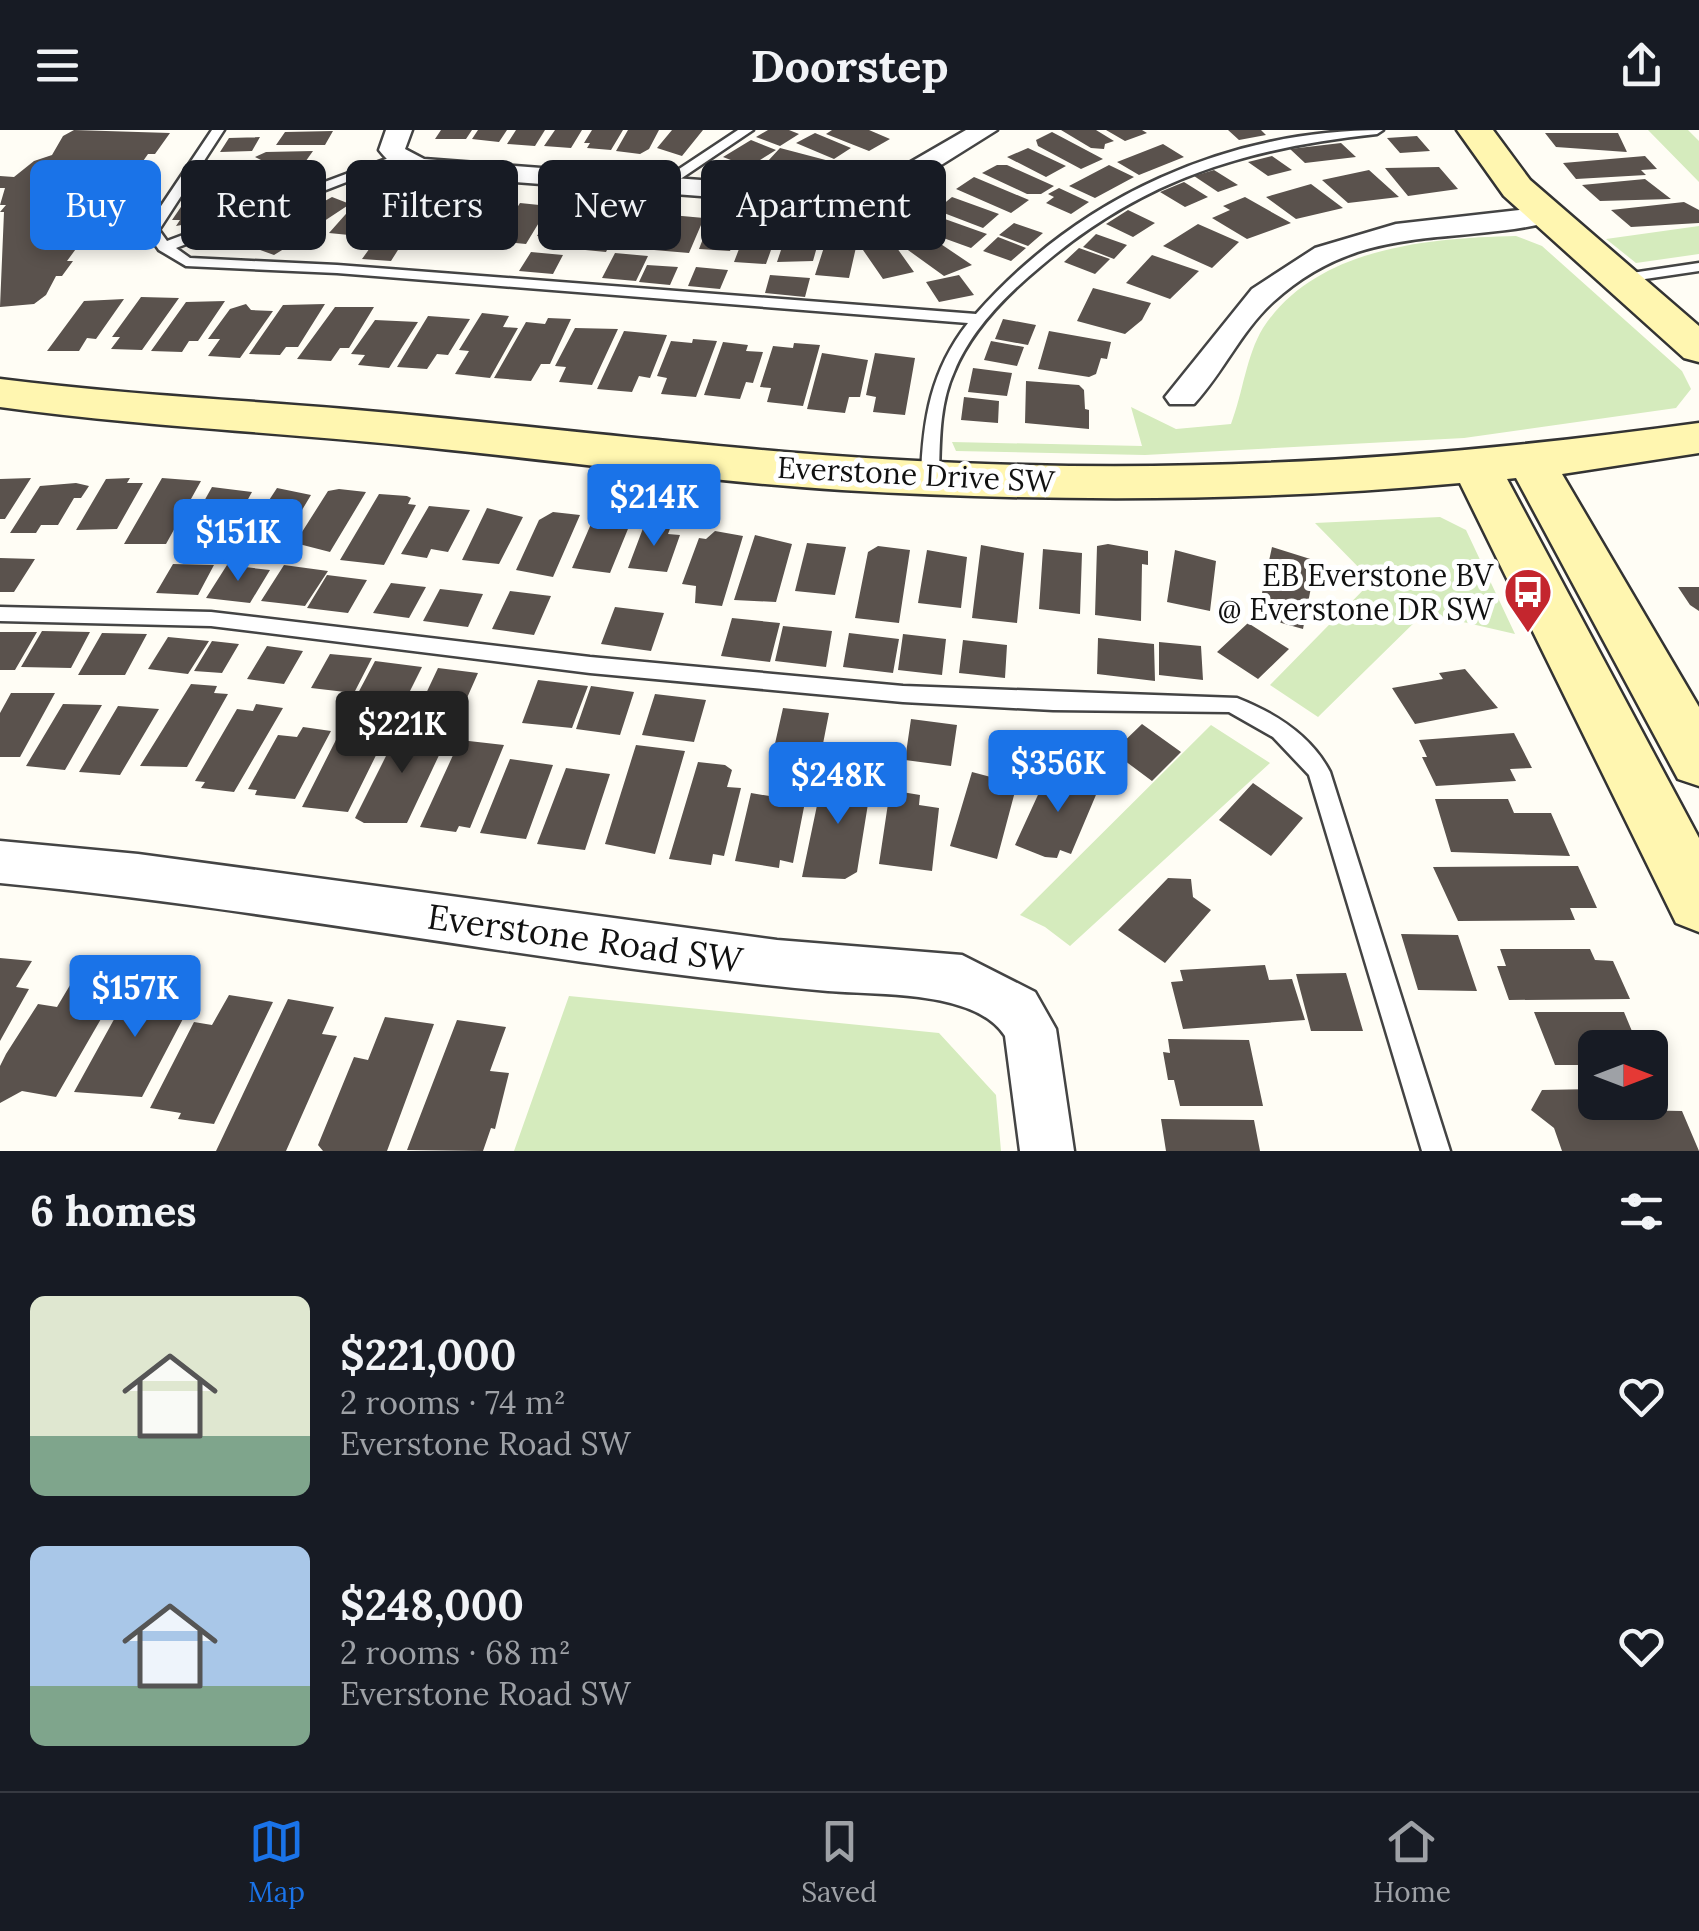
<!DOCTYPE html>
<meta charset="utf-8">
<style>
:root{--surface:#171b24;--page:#242831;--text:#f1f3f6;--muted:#9ea1a6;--line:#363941;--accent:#1a73e8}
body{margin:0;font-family:Lora,serif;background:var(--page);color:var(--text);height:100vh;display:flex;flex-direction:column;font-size:38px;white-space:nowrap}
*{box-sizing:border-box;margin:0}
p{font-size:32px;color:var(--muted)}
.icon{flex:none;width:55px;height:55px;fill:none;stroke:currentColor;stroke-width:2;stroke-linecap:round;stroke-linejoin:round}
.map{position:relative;height:1021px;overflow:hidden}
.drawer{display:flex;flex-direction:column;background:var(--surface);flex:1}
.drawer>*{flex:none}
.top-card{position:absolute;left:30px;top:30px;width:1000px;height:90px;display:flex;gap:20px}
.needle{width:65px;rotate:90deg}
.fabs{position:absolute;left:1578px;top:900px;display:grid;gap:20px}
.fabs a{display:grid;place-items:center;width:90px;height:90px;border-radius:15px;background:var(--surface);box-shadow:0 5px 15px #0003;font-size:50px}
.price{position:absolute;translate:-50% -85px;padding:0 22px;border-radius:10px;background:var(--accent);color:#fff;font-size:32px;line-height:65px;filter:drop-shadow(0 2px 5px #0008)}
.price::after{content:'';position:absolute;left:50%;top:60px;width:30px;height:22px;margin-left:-15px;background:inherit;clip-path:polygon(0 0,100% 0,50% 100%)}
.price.active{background:#222;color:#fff}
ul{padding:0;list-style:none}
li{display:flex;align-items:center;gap:30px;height:250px;padding:0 30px}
li span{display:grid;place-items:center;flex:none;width:280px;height:200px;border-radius:15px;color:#555}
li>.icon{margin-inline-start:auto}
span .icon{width:120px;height:120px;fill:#fffc;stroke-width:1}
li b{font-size:42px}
h2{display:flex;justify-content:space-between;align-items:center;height:120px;padding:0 30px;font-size:42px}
.chip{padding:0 35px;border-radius:15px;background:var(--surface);box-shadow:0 5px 15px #0003;font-size:35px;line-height:90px}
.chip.active{background:var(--accent);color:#fff}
header{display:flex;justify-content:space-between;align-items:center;height:130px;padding:0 30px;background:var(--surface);font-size:45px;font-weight:700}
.menu{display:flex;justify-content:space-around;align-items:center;height:140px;border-top:2px solid var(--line);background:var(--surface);font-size:28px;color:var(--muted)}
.menu a{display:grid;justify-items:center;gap:5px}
.menu .active{color:var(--accent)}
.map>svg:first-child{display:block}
.green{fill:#d5ebbd}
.building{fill:#5a524d}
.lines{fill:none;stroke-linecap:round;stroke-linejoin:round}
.lane-casing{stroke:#444;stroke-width:5}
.street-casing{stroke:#444;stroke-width:5}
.secondary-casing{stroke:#333;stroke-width:5}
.lane{fill:#fff;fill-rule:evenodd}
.street{fill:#fff;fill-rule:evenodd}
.secondary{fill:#fff6b0;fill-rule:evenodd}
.labels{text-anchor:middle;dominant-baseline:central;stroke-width:10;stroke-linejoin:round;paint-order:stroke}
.street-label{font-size:30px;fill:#111;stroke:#fff}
.poi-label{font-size:30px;fill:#111;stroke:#fff;text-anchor:end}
.near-street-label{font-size:35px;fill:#111;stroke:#fff}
</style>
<header><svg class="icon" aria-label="menu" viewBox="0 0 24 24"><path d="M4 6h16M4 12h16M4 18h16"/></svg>Doorstep<svg class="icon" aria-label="share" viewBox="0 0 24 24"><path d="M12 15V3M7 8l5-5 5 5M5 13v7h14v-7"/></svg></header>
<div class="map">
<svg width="1699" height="1021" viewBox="0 0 1699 1021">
<rect width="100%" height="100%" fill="#fffdf5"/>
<!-- green -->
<path class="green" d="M1648,0h40l11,11v41z
M1699,96v28l-63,9 -30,-24z
M1516,106l26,10 140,125 9,18 -15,19 -212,30 -319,17 -189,-4 -4,-9 190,4 -11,-39 45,22 55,-5c12,-31 15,-68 32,-96 53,-81 166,-90 253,-92z
M1440,387l26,13 49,104 -91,-21 -106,104 -48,-32 102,-104 -57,-58z
M1211,595l59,38 -200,183 -25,-19 -25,-12z
M569,866l370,37 57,62 5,56h-487z"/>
<!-- building -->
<path class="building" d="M74,0l96,3 -15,21h-7l-7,10h7l-28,37h-8l-9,13 6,-1 -18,25h-7l-17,23h6l-11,15h-6l-10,19 -12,9 -34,3 4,-95h-4l6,-7h-6l5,-17h-5v-12l14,1 20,-16 18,-6 11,-19z
M441,0h31l-6,9h-31z
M478,0h29l-8,12 -27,-3z
M516,0h29l-10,16 -28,-2z
M555,0h27l-11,18 -27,-2z
M592,0h31l-12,20 -24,-2 3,-5h-6z
M628,0h31l-10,19 -9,5 -24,-3z
M672,0h31l-21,26 -25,-8z
M768,0h21l10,4 -19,12 -24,-9z
M832,0h37l21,9 -21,12 -43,-17z
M1061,0h35l18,11 -9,3 -1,5 -13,-1z
M1106,0h36l5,3 -22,8z
M1228,0h33l5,5 -27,5z
M333,1l-8,14h-49l9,-13z
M1052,2l51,27 -22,10 -43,-23 -2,-6z
M815,3l36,15 -17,11 -38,-16z
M1545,3h73l9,19 -71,-5z
M1417,6l13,15 -30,2 -13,-15z
M260,7l-8,14 -32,1 9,-14z
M751,10l25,10 -27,17 -26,-10z
M1341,13l15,14 -51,6 -15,-14z
M1163,14l21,13 -45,18 -22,-13z
M780,18l57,15 -12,12 -58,-13z
M1028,18l38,18 -20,11 -39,-20z
M313,21l-10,14 -45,1 3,-6 -6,-3 11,-5z
M1272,26l20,14 -24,6 -20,-14z
M1645,26l12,13 -16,1 5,5 -70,4 -13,-16z
M242,31l3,15 -34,7 -2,-16z
M997,35h10l47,21 -13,8h-14l-45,-21z
M1109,35l25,12 -39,21 -26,-12z
M1439,37l19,22 -50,7 -23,-28z
M293,39v4l10,-2 3,12 -77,14 -1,-16z
M1214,40l24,15 -20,7 -24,-16z
M1369,40l30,27 -51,6 -26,-23z
M974,47l55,23 -18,13 -55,-24z
M1645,49l26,20 -71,2 -18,-16z
M1184,52l24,15 -23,10 -25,-15z
M1311,54l32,24 -47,11 -30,-22z
M1059,58l30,14 -18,12 -25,-11 8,-6 -6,-3z
M332,67l18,7 -47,31 -25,-8z
M411,67l22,2 -25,36 -31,-3 25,-33z
M952,67l47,17 -16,14 -47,-18z
M1245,67l46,26 -44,16 -35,-21 18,-8 -7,-4z
M440,68l28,5 -22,32 -31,-1z
M481,70l29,2 -21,31 -30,-2z
M185,71h36l-12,19 -33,6 4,-6h-8z
M1684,72l15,8v13l-68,4 -20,-17z
M520,73l29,3 -23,38 -30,-3z
M368,74l19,1 -28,31 -30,-3 24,-27z
M554,76l30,5 -17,28 -30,-3z
M596,80l29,3 -19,39 -31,-3z
M1128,80l27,13 -22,14 -27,-13z
M631,84l33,4 -11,23 -36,2z
M671,85l33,3 -15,35 -35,-3z
M711,88l31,4 -12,29 -31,-2z
M942,88l45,16 -16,14 -36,-13 -7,-5z
M749,93l31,2 -14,39 -32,-2z
M1014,93l29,10 -15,13 -29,-11z
M1198,94l41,18 -27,26 -49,-22z
M275,100l25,9 -26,16 -25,-9z
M787,102l33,4 -7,25 -36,1z
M923,102l49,33 -28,11 -43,-31z
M1096,104l31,11 -13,14 -31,-12z
M998,107l28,11 -15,13 -28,-10z
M375,111l28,1 -12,19 -29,-2z
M826,111l31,2 -8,35 -34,-3z
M892,111l22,31 -31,7 -20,-29z
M1079,118l31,11 -15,15 -31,-12z
M531,122l32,3 -10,19 -34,-3z
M615,123l33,3 -12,25 -34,-3z
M1152,125l47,16 -29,28 -44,-16z
M647,135l31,2 -8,18 -31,-3z
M696,137l32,3 -8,19 -32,-3z
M770,145l40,3 -5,19 -40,-4z
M959,145l15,20 -35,7 -13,-20z
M1093,158l58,15 -9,17 -17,14 -48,-13z
M141,167l38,1 -37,52 -31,-1 9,-12h-8z
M124,169l-28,40 -9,-1 -8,13h-32l37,-50z
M225,171l-27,40h-9l-7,11 -31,-1 35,-49z
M246,174l5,6 22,1 -33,47 -32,-2 12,-17h-12l22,-30z
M325,174l-27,43h-12l-6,8 -31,-1 34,-49z
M335,177h39l-25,41h-9l-9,13 -34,-2z
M482,183l27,3 -6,11 15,1 -28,50 -35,-4 14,-23 -10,-1z
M428,186l42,3 -22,36 -11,-1 -10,15 -30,-2z
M548,188l23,1 -21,45h-9l-10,17 -37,-3 32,-56 19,2z
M1003,189l33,6 -8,20 -33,-6z
M375,190l43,2 -29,46 -31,-3 7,-10 -14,-1z
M575,198l43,1 -26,56 -33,-3 7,-15 -11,-1z
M624,201l43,4 -17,43 -11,-2 -7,16 -35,-3z
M1049,201l62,11 -4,17 -6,-1 -5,16 -7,3 -51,-8z
M693,209l24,2 -21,56 -35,-3 6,-16 -10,-2 14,-35 21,2z
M991,211l33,6 -7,19 -33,-6z
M723,212l25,3 -2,6 17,1 -10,31 -7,-1 -6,17 -36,-4z
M794,213l26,2 -17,61 -36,-4 4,-14 -11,-1 13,-41 20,2z
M822,223l46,7 -8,37h-11l-4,16 -38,-4z
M875,223l40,5 -10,57 -32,-3 3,-15 -10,-2z
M973,238l39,5 -5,23 -39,-4z
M1026,251l53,4 5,5 1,19 4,1v19l-64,-6z
M964,267l35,4 -1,22 -37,-3z
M31,348l-26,41h-5v-40z
M130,348l-3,5h16l-26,46 -41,1 30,-51z
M162,348l39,3 -35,63h-42z
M76,353l13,3 -8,12h-7l-16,27h-17l-5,8h-26l30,-47z
M212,357l40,5 -20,36 -17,-1 -5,9 -25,-1z
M277,358l34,7 -27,45 -39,-3z
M339,359l27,3 -36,60 -35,-9 33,-52z
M379,364l28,2 4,2 -3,6 8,1 -32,60 -44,-5z
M429,376l41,4 -22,42 -17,-3 -4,9 -26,-4z
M487,378l36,9 -24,47 -37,-4z
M553,382l27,3 -27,62 -37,-7 23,-50z
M594,387l36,7 -20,49 -38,-5z
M645,393l26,3 -3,8 12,1 -13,37 -39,-4z
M715,401l28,5 -21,70 -27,-3 1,-17 -14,-2 17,-46 7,1z
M755,405l37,9 -16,58 -42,-2z
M807,413l39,4 -11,48 -40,-4z
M1108,414l40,7v14l-6,-1 -1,57 -46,-6 2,-69z
M981,415l43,8 -7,70 -45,-5z
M878,416l32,4 -11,73 -44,-5 13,-66z
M1272,417l51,16 -3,16 -7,-2 -10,52 -46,-13z
M1043,419l39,4 -2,61 -41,-5z
M927,420l40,7 -6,51 -43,-5z
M1175,420l41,11 -6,50 -43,-9z
M0,428l35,1 -21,33h-14z
M173,434l41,1 -16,30 -42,-2z
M227,435l43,5 -20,33 -44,-5z
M284,435l44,6 -23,35 -44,-5z
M327,445l40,5 -19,33 -41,-5z
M391,453l35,4 -17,31 -36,-5z
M1678,457h21v24l-9,-6z
M440,459l43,5 -15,33 -45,-6z
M510,461l41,5 -17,39 -42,-6z
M615,477l49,6 -13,38 -50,-7z
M732,488l48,5 -10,39 -49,-6z
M1248,493l41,26 -31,30 -41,-27z
M783,496l49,5 -6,36 -51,-6z
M42,501l48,1 -19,36 -50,-1z
M0,502h37l-22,38h-15z
M102,503l45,1 -22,41h-47z
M849,503l50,6 -6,34 -50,-6z
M903,504l43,5 -4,36 -44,-5z
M168,507l41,4 -21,33 -40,-5z
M1098,508l56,6 1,37 -58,-7z
M963,510l44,5 -2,33 -46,-5z
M212,511l27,3 -17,29 -28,-2z
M1159,512l42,4 2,34 -44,-5z
M267,516l36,5 -19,33 -37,-5z
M330,524l42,4 -18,35 -43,-5z
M375,531l47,6 -17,34 -48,-6z
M438,538l40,5 -15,34 -41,-5z
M1465,539l33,39 -83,16 -23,-36 51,-9 -4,-6z
M538,550l50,6 -16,42 -50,-5z
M191,554l26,2 -3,7 14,1 -41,73 -47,-1z
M591,556l43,6 -14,43 -44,-6z
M11,563h44l-35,64h-20v-44z
M655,564l51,6 -12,42 -52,-7z
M63,574l39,1 -37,65 -39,-4z
M256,574l27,4 -49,84 -33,-4 4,-6 -10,-1 42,-72 16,2z
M118,576l41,3 -39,66 -41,-3z
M783,578l46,5 -8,41 -47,-6z
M911,589l46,6 -6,41 -46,-6z
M358,594l31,5 -41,83 -46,-5 41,-81z
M1142,594l39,28 -29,29 -39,-29z
M401,596l49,6 -43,91h-43l-9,-5z
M303,597l28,4 -36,68 -40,-4 2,-5 -9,-1 30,-54 19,2z
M1514,603l18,35 -22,1 6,12 -80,5 -14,-29h5l-8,-17z
M460,610l44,5 -34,83 -11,-2 -3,6 -36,-5z
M636,615l49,6 -30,103 -50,-10z
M510,629l43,6 -27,74 -46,-6z
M698,632l27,3 7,5 -5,17 14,1 -17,68 -11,-2 -2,11 -42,-6z
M566,638l44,6 -25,76 -48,-6z
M1074,641l27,12 -30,71 -11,-4 -3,8 -12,-1 -30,-12 33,-72 22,9z
M824,642l48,7 -15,93 -12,7 -43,-2z
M972,642l45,12 -20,75 -47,-13z
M1253,653l50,35 -32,38 -52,-36z
M890,660l30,5 -1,10 20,3 -7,63 -53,-7z
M751,663l54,9 -12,61 -13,-3 -1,8 -44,-7z
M1435,669h73l6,14h37l19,43 -119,-4z
M1578,736l19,42h-27l5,12 -117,1 -25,-54z
M1168,748l23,1 2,18 18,13 -46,53 -47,-33z
M1401,804l57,1 19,56 -59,-1z
M1500,819h90l5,11 18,1 17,38 -121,1 -12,-34h9z
M0,828l32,3 -16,26 13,2 -29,52z
M82,835l46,7 -72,125 -34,-6 -22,12v-37l6,-12 32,-50 19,3z
M1265,835l4,15 23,-1 13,41 -122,9 -12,-47 12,-1 -3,-11z
M1346,843l17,58h-52l-15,-57z
M139,844l46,6 -18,32 18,3 -43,82 -68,-5z
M229,865l44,7 -59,122 -36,-5 3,-6 -31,-5 44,-86 18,3z
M288,869l46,8 -12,27 15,2 -51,115h-70z
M1534,882h90l15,36h-44v17h-40z
M385,887l49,7 -47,127h-64l-5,-6 36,-88 14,3z
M457,890l49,7 -16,44 19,2 -14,56 -4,-1 -8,23 -76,-1z
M1168,909l81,1 14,66h-83l-6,-26h-6l-5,-28 7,1z
M1595,959v13h26l3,8 58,1 17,40h-137l-8,-23 -23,-18 11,-20z
M1161,989l93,1 6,31h-94z"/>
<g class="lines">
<!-- lane casing -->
<g class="lane-casing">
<path id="lane" d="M212,0h12l-65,100 8,11 227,-85 12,3 -230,89 14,10 147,7 639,49c103,-117 251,-184 407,-184l-6,4c-132,14 -234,45 -336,132 -35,29 -70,64 -87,106 -15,33 -14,71 -15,106l-9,6 -9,-6c2,-59 10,-108 47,-155l-631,-50 -151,-7 -27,-16 -14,-20z
M738,0h15l-86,58 -12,-3z
M1699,133v8l-81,12 -7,-4 7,-4z
M0,477l211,5 379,45 313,29 334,12c38,15 74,37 93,74l120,379h-28l-113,-376 -36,-38 -44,-25 -176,-2 -150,-8 -313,-29 -379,-47 -211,-5z"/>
</g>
<!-- street casing -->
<g class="street-casing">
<path id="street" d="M386,0h26l-7,19 19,10 421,32 26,-6 95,-55h31l-107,67 -45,10 -421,-32c-20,-5 -32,-8 -45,-25z
M1545,77l14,8 -4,6c-103,26 -192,-1 -282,81 -32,29 -50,71 -79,102h-24l-5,-7 87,-108 63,-41 81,-24z
M0,711l138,13 639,86 185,15 73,37 21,37 18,122h-54l-15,-115c-29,-46 -128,-41 -177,-45 -277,-25 -551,-82 -828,-108z"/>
</g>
<!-- secondary casing -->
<g class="secondary-casing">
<path id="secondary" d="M1457,0h36l37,50 169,146v36l-15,-4 -180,-162z
M0,249c133,17 267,22 401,35 207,20 415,47 623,51 226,6 451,-11 675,-42v30l-137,21 137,233v79l-21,-7 -162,-301 -9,1 192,359v94l-23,-9 -216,-440c-205,19 -412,19 -618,7 -143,-9 -286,-30 -429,-44 -138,-14 -276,-20 -413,-39z"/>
</g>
<!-- lane -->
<use href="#lane" class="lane"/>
<!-- street -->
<use href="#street" class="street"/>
<!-- secondary -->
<use href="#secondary" class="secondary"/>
</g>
<!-- icons -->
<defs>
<g id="bus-pin" transform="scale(2.5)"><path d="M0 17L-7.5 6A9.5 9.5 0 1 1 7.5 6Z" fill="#c4262e" stroke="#fff"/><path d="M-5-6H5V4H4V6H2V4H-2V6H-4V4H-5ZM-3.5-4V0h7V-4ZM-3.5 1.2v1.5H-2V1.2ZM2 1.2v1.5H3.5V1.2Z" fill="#fff"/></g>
</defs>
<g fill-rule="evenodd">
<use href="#bus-pin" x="1528" y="462"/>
</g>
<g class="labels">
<!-- street labels -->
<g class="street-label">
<text transform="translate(916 344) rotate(3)">Everstone Drive SW</text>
</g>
<!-- poi labels -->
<g class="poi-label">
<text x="1493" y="445">EB Everstone BV<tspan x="1493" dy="34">@ Everstone DR SW</tspan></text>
</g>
<!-- near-street labels -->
<g class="near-street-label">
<text transform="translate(585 808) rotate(8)">Everstone Road SW</text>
</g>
</g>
</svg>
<div class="fabs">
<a><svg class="needle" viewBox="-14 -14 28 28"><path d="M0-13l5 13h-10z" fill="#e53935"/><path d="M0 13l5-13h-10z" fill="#9ea1a6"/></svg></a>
</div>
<b class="price" style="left:654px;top:419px">$214K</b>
<b class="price" style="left:238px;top:454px">$151K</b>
<b class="price active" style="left:402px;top:646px">$221K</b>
<b class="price" style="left:1058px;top:685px">$356K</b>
<b class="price" style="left:838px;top:697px">$248K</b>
<b class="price" style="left:135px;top:910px">$157K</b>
<div class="top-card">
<a class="chip active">Buy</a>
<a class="chip">Rent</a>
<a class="chip">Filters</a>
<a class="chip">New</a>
<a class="chip">Apartment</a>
</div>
</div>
<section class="drawer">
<h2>6 homes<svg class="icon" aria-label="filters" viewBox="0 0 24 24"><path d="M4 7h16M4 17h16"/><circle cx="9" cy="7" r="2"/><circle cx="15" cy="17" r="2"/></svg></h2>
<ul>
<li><span style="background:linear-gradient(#dfe7d0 70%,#7fa58c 0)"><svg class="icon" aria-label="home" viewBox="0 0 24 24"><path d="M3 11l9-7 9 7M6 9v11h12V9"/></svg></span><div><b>$221,000</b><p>2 rooms · 74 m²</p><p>Everstone Road SW</p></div><svg class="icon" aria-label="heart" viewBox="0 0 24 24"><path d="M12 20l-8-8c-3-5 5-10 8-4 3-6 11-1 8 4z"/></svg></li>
<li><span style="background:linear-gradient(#a9c7e8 70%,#7fa58c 0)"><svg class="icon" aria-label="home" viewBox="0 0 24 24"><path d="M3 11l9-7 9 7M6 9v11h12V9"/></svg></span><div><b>$248,000</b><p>2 rooms · 68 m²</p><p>Everstone Road SW</p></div><svg class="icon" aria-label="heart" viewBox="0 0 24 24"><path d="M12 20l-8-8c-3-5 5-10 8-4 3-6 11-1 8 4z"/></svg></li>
</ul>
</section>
<nav class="menu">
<a class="active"><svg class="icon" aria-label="map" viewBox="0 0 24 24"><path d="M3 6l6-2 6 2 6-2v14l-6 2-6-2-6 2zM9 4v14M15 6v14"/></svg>Map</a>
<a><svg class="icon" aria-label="saved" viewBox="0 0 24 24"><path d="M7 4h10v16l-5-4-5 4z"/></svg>Saved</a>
<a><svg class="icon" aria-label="home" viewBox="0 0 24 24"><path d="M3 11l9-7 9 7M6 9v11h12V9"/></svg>Home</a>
</nav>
